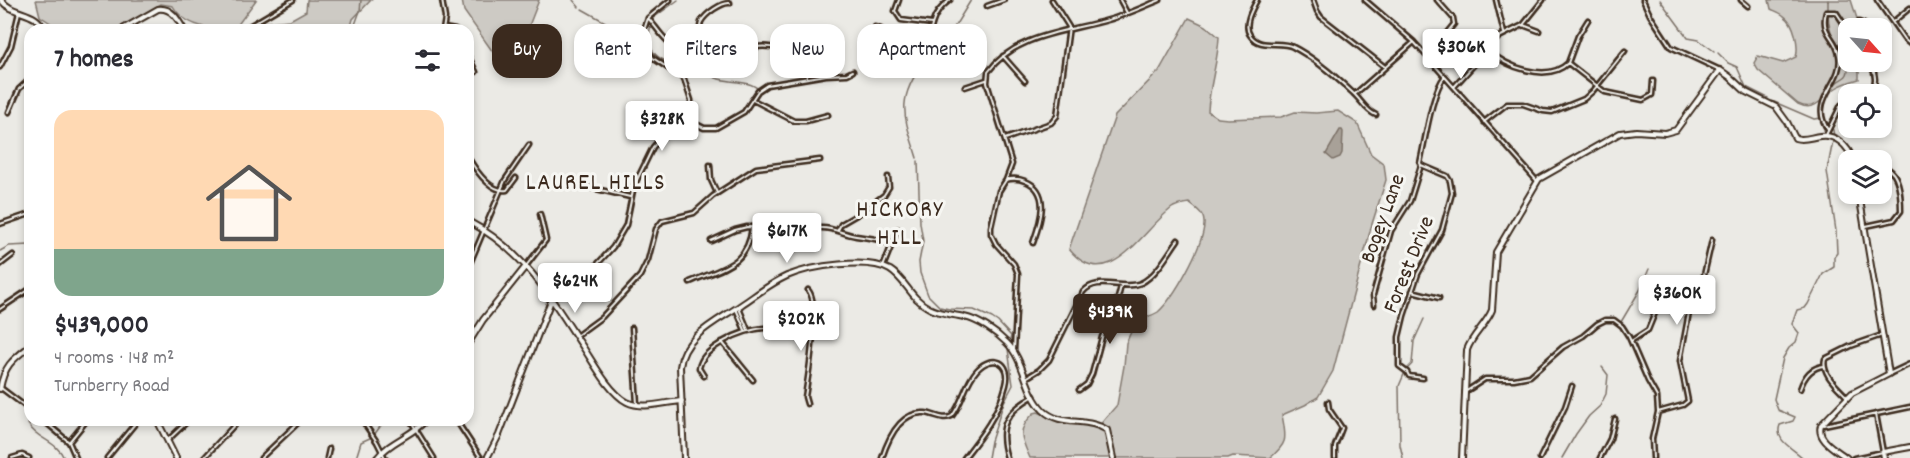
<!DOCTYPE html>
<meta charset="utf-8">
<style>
:root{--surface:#fff;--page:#f7f7f7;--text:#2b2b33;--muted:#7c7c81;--accent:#3b2a1e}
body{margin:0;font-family:Dekko,sans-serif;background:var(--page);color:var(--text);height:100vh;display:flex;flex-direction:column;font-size:22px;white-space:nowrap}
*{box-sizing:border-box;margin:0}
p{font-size:20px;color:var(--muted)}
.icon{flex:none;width:33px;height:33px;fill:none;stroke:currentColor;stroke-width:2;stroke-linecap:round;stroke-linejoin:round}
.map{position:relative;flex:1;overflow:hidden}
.sheet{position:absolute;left:24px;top:24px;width:450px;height:402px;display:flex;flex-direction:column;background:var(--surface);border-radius:18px;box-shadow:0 3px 9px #0003}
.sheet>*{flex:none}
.banner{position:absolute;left:492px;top:24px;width:570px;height:54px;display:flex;gap:12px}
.needle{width:39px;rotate:117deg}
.controls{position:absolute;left:1838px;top:18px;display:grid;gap:12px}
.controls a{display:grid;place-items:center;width:54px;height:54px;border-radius:12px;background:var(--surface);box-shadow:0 3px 9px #0003;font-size:30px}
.price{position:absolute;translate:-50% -51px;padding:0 14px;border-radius:6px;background:#fff;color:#222;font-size:20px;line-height:39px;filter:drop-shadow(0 2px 3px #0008)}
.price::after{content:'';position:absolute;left:50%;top:36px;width:18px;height:14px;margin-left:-9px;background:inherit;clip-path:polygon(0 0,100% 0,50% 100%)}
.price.selected{background:var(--accent);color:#fff}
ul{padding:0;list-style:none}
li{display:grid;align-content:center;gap:12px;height:318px;padding:0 30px}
li span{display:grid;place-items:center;height:186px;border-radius:18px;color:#555}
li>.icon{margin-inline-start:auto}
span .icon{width:108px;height:108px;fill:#fffc;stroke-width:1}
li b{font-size:26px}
h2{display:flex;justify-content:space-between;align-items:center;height:72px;padding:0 30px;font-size:26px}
.chip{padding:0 21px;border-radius:18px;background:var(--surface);box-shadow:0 3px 9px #0003;font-size:21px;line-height:54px}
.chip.selected{background:var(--accent);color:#fff}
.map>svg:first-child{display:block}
.green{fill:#cdcac4;stroke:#847a71;stroke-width:1.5}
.water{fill:#a8a198;stroke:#7c7167;stroke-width:1.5}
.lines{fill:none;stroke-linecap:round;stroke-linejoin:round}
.stream{stroke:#7c7167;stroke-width:1.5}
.street-casing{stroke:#3b2a1e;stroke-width:7}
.secondary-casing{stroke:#3b2a1e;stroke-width:8}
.street{stroke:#f6f6f2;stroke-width:2}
.secondary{stroke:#f6f6f2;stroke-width:4}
.labels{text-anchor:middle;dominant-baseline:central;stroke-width:6;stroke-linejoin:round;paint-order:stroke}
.street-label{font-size:22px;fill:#3b2a1e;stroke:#f6f6f2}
.neighbourhood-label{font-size:24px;letter-spacing:1.5px;fill:#3b2a1e;stroke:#f6f6f2}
</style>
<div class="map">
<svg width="1910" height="458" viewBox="0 0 1910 458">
<rect width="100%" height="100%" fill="#ebeae5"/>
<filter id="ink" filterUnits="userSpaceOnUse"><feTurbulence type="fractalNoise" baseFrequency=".0167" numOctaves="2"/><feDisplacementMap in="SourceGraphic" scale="12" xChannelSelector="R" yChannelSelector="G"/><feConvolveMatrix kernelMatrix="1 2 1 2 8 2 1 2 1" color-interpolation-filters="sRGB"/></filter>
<g filter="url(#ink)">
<!-- green -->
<path class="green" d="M36,0h220l-22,30c-22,0 -50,-3 -61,-24l-12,-2 -45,26h-65l1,-6 -12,-8z
M307,0h64l-18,19 -3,11h-98l6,-7 32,-3 16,-9z
M462,0h77l-14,36 -30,19 -31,-44z
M1769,0h82l9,28h-12v34h6l5,10v7c-7,2 -17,5 -23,9 -14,9 -20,25 -38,16l-40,-34 -4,-7 4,-7 25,7 13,-6c3,-11 -1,-34 -12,-41 -3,-3 -9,-5 -13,-7z
M1189,18l17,8 13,11c-1,25 -10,49 -11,74l10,7 10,1 53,-2 14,-5 21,1 22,-2 19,12 14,31 13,10 2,16 -14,44 -39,147 -15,26 -13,8 -23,10c4,23 7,27 -12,43l-37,-2 -5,2h-198c-9,-20 -14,-28 4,-45l4,-1 24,10 36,5 19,-22 7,-39 2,-23 10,-22c7,-3 16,-5 22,-9 16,-14 45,-66 46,-87 1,-11 -7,-16 -15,-22 -5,1 -13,2 -17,5 -30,22 -64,89 -103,41l46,-133 44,-45z"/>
<!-- water -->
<path class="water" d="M1340,130h2l1,2 -1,21 -2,4 -7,3 -7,-6z"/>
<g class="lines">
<!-- stream -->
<path class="stream" d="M573,0l6,7
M1660,0l28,38 11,2 15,11
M1828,0v9
M582,9l32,18 18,1
M652,19l26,-19
M651,24c-6,24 3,38 30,40 3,1 6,-1 9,0 10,4 18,12 29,15 10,3 32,2 39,10
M353,30l7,-19 1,-11
M950,34l21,-34
M1718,53l10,10 9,4 9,20 22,11
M928,59l14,-14 6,-9
M1772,101l42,18 7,-1
M917,158c-13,-42 -22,-57 7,-96
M918,161l2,62 3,18 -4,21 1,11 8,22 12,12 9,2 25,1 18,8 6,4 13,14 -3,13 5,36 -9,17 -13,39 -3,17
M0,251l9,-5 21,-1
M1621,322l19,-32 9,-21
M1407,369l5,-5 2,-23 10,-22
M28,424c8,15 29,17 36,34
M374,435l11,-15
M356,458l5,-16 11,-5
M1403,458l-3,-13 -1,-59 6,-14
M1562,458l14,-24 13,-18 11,-10 6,-12 2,-19 -6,-8
M1803,458c-10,-10 -29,-17 -23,-33l13,-4 2,-4 -17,-7 -4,-11 9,-41 6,-10 7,-6 3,-9 -7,-9 5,-14 8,-2 3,-4 15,-30 11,-7v-10l3,-4 -1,-22 -9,-60 7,-35 -1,-6 -9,-12c0,-13 2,-25 12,-35 4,-5 11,-4 12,-12 1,-14 -11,-28 -17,-39 -2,-6 -3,-13 -3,-19"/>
<!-- street casing -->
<g class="street-casing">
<path id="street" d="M442,0l3,18 -2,12
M899,0l-4,11 6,9 31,4
M1120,0l7,13
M1257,0c-5,9 -14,25 -7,35 10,15 30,5 43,12 20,10 44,31 60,46 8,7 13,18 23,22
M1313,0l4,11 4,6 64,50
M1365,0l49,42 123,139
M1496,0l8,33
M1643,0l7,15 21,32 49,23
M1741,0l7,6
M1877,0l27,39 6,5
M987,6l17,-6
M648,18c10,11 17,26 32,30l19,-11c2,-5 0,-10 2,-15 4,-8 21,-20 29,-19
M1894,21l16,-13
M1523,25l16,6
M444,28l11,2
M1856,28l3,-6 5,2
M246,30l3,-4 44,-26
M880,33l1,-4 -6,-2 -1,6c3,1 6,1 8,2 11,7 9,25 23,28 23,5 23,-28 28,-41 3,-10 9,-16 17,-22
M1488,50c18,17 59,33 80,13l10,-27 10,-16
M468,55l8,17
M1003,56l22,25
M1428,56l26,-32 -1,-6 -16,-18
M1568,63l37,29 38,8 9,-5 1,-14
M737,64c10,-19 24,-20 43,-15 7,1 13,3 18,7 6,6 8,14 9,21
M0,67l11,-21 8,-34
M965,87l21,-7
M1454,87l45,-50 24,-12 20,-25
M1873,87l10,7
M1355,94l59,-52
M1866,94c10,-6 11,-16 6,-27
M753,100l41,21h12l22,-6
M9,112l10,-23 11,-10
M690,121l14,7h12l28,-16 14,-21 9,-6 59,-10 21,-1 6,-3
M1484,122l23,-18h16l20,7 9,1 32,-13 9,-8 32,-40
M1828,130c-21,-31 17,-47 11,-75 -3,-19 -19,-21 -13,-43h10l12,18
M1826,135l15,-30 7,-5
M1005,139l46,-16 6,-7 12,-89 -17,-27
M468,157c7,12 22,36 39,33l9,-12
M710,165l1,15 6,13
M1421,165l26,11 3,5 2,12 -10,37 -24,44 -14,42 -5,21v29l8,6 2,4 14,2
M1006,180c7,-2 12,-2 19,1 27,10 15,42 8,62
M567,182l63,15
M0,224l30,-10
M1866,226l28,-6 7,-9c0,-15 -1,-43 -20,-44
M838,230l3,-6 19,-11 24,-18 5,-8 -1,-10
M711,241l24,-11 12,-3 75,1c12,0 22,6 34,8 12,2 23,2 34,8
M0,265l13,-10
M526,266l20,-26 -6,-26
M883,267l15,-38
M468,268l37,-88 24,-35
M690,282c31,-14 58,-16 62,-55
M1412,291l27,7
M552,298l30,-17 31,-34 13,-22 8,-39 19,-39 9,-10 24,-12 5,-6v-19l-7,-21 -31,-21 -9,-13v-15l4,-12 22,-18
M1374,305l-1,-10 18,-64 19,-30 11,-36 -1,-2c5,-22 12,-72 25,-87
M739,308l9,22
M0,309l30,-20
M736,309l9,21
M632,328l5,76
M576,336l26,-19 38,-41 8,-16 8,-31 6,-8 32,-8 19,-17 43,-28 64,-8
M1631,341l17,-11 9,-22 5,-5h5l22,7
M722,342l31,38
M1014,350l4,-76 -4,-10 -18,-20 -5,-10v-7l8,-36 7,-11 6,-16 -25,-81 1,-11c28,-38 78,-40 120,-52 18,-5 35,-13 52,-20
M1889,374l21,-10
M704,376l-5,-8c2,-10 8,-15 16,-21 32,-23 60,-20 98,-22
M1026,378l13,-8 10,-10 34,-68c14,-17 39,-1 58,-9 15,-7 27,-29 37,-43
M1,388l29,22
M1800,389c4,-12 11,-22 24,-23
M1079,390l8,-6 5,-10 10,-37 15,-35 4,-16
M1465,392l20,-13h29l16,-3 33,-29 20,-11 14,-12 8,-4h9l8,6 7,11 19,44 9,16 1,15 -6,27 1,19
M1847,397c-9,-10 -26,-23 -22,-38l26,-13 31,-11
M1328,402l1,7 13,19 -7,18v12
M807,404l-2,-7c3,-20 16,-94 3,-107
M1658,412l25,-7 5,-4 -8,-40 10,-54 11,-19 11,-48
M43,420l26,22 7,16
M362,420l15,22 8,16
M410,420l24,38
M456,420l25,38
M1824,425l86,-18
M168,440l21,-20
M69,442l18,-22
M12,458l10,-3 7,3
M107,458l31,-38
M204,458l35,-38
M261,458l40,-38
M327,458l2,-9
M882,458c6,-19 18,-47 43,-45 10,1 18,8 27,3 11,-14 13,-33 25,-46 16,-17 35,-8 29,15 -7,28 -24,50 -42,73
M1007,458c-10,-32 -1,-46 27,-62
M1540,458l25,-51 7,-21
M1600,458l10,-19 5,-20
M1854,458l29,-6 -7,-38"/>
</g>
<!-- secondary casing -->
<g class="secondary-casing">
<path id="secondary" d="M1,0c12,16 36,10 43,30
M121,30l37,-21c13,-2 20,10 26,21
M468,221c53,28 80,71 111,120 12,17 29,51 48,61 16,8 38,0 55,-1
M468,344l15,-24 43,-54
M0,389c4,-23 12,-29 30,-43
M157,420l19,38
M377,458c13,-17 35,-22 49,-38
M487,458l12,-23 53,-137
M684,458l-4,-91c3,-31 38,-46 61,-62 15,-10 30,-22 46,-29 24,-10 81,-19 103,-6 16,10 20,28 39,38 11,6 23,6 35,9 15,3 32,15 43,26 18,18 18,49 36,67 17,17 45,7 64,20l6,28
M1462,458l5,-108c5,-15 19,-25 25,-40l4,-58 43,-73 81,-46 16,-2 29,2 11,-3 44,-60 10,7 16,15 30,15 11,15 8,16c9,3 16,-1 25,-2 16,-2 28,10 33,24
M1847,458c-10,-8 -31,-18 -26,-33l31,-32 37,-19 -30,-180
M1884,458l-1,-6 27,-5"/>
</g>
<!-- street -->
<use href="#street" class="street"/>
<!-- secondary -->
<use href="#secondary" class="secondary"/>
</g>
</g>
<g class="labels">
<!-- street labels -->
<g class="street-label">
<text transform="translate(1384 219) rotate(-70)">Bogey Lane</text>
<text transform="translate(1410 265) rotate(-68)">Forest Drive</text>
</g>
<!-- neighbourhood labels -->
<g class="neighbourhood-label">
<text x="596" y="184">LAUREL HILLS</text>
<text x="900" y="211">HICKORY<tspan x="900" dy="28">HILL</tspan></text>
</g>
</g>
</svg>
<div class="controls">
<a><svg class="needle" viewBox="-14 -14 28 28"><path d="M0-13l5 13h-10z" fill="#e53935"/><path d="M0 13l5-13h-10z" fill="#7c7c81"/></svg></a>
<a><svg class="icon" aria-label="locate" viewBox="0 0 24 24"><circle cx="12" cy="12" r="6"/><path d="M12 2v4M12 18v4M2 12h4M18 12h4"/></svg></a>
<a><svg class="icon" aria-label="layers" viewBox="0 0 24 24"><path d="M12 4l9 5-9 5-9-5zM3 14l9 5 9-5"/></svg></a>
</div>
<b class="price" style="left:1461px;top:80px">$306K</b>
<b class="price" style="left:662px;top:152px">$328K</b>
<b class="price" style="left:787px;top:264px">$617K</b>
<b class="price" style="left:575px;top:314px">$624K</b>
<b class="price" style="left:1677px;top:326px">$360K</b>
<b class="price selected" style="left:1110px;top:345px">$439K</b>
<b class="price" style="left:801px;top:352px">$202K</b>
<div class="banner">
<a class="chip selected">Buy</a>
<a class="chip">Rent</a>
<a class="chip">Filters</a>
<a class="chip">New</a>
<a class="chip">Apartment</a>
</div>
<section class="sheet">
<h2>7 homes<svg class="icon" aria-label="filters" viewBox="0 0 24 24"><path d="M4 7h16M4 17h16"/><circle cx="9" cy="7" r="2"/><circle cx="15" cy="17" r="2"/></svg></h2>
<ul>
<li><span style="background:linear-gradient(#ffd9b3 75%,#7fa58c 0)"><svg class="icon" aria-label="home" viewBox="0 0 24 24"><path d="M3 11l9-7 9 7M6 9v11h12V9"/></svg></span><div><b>$439,000</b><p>4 rooms · 148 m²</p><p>Turnberry Road</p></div></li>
</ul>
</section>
</div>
